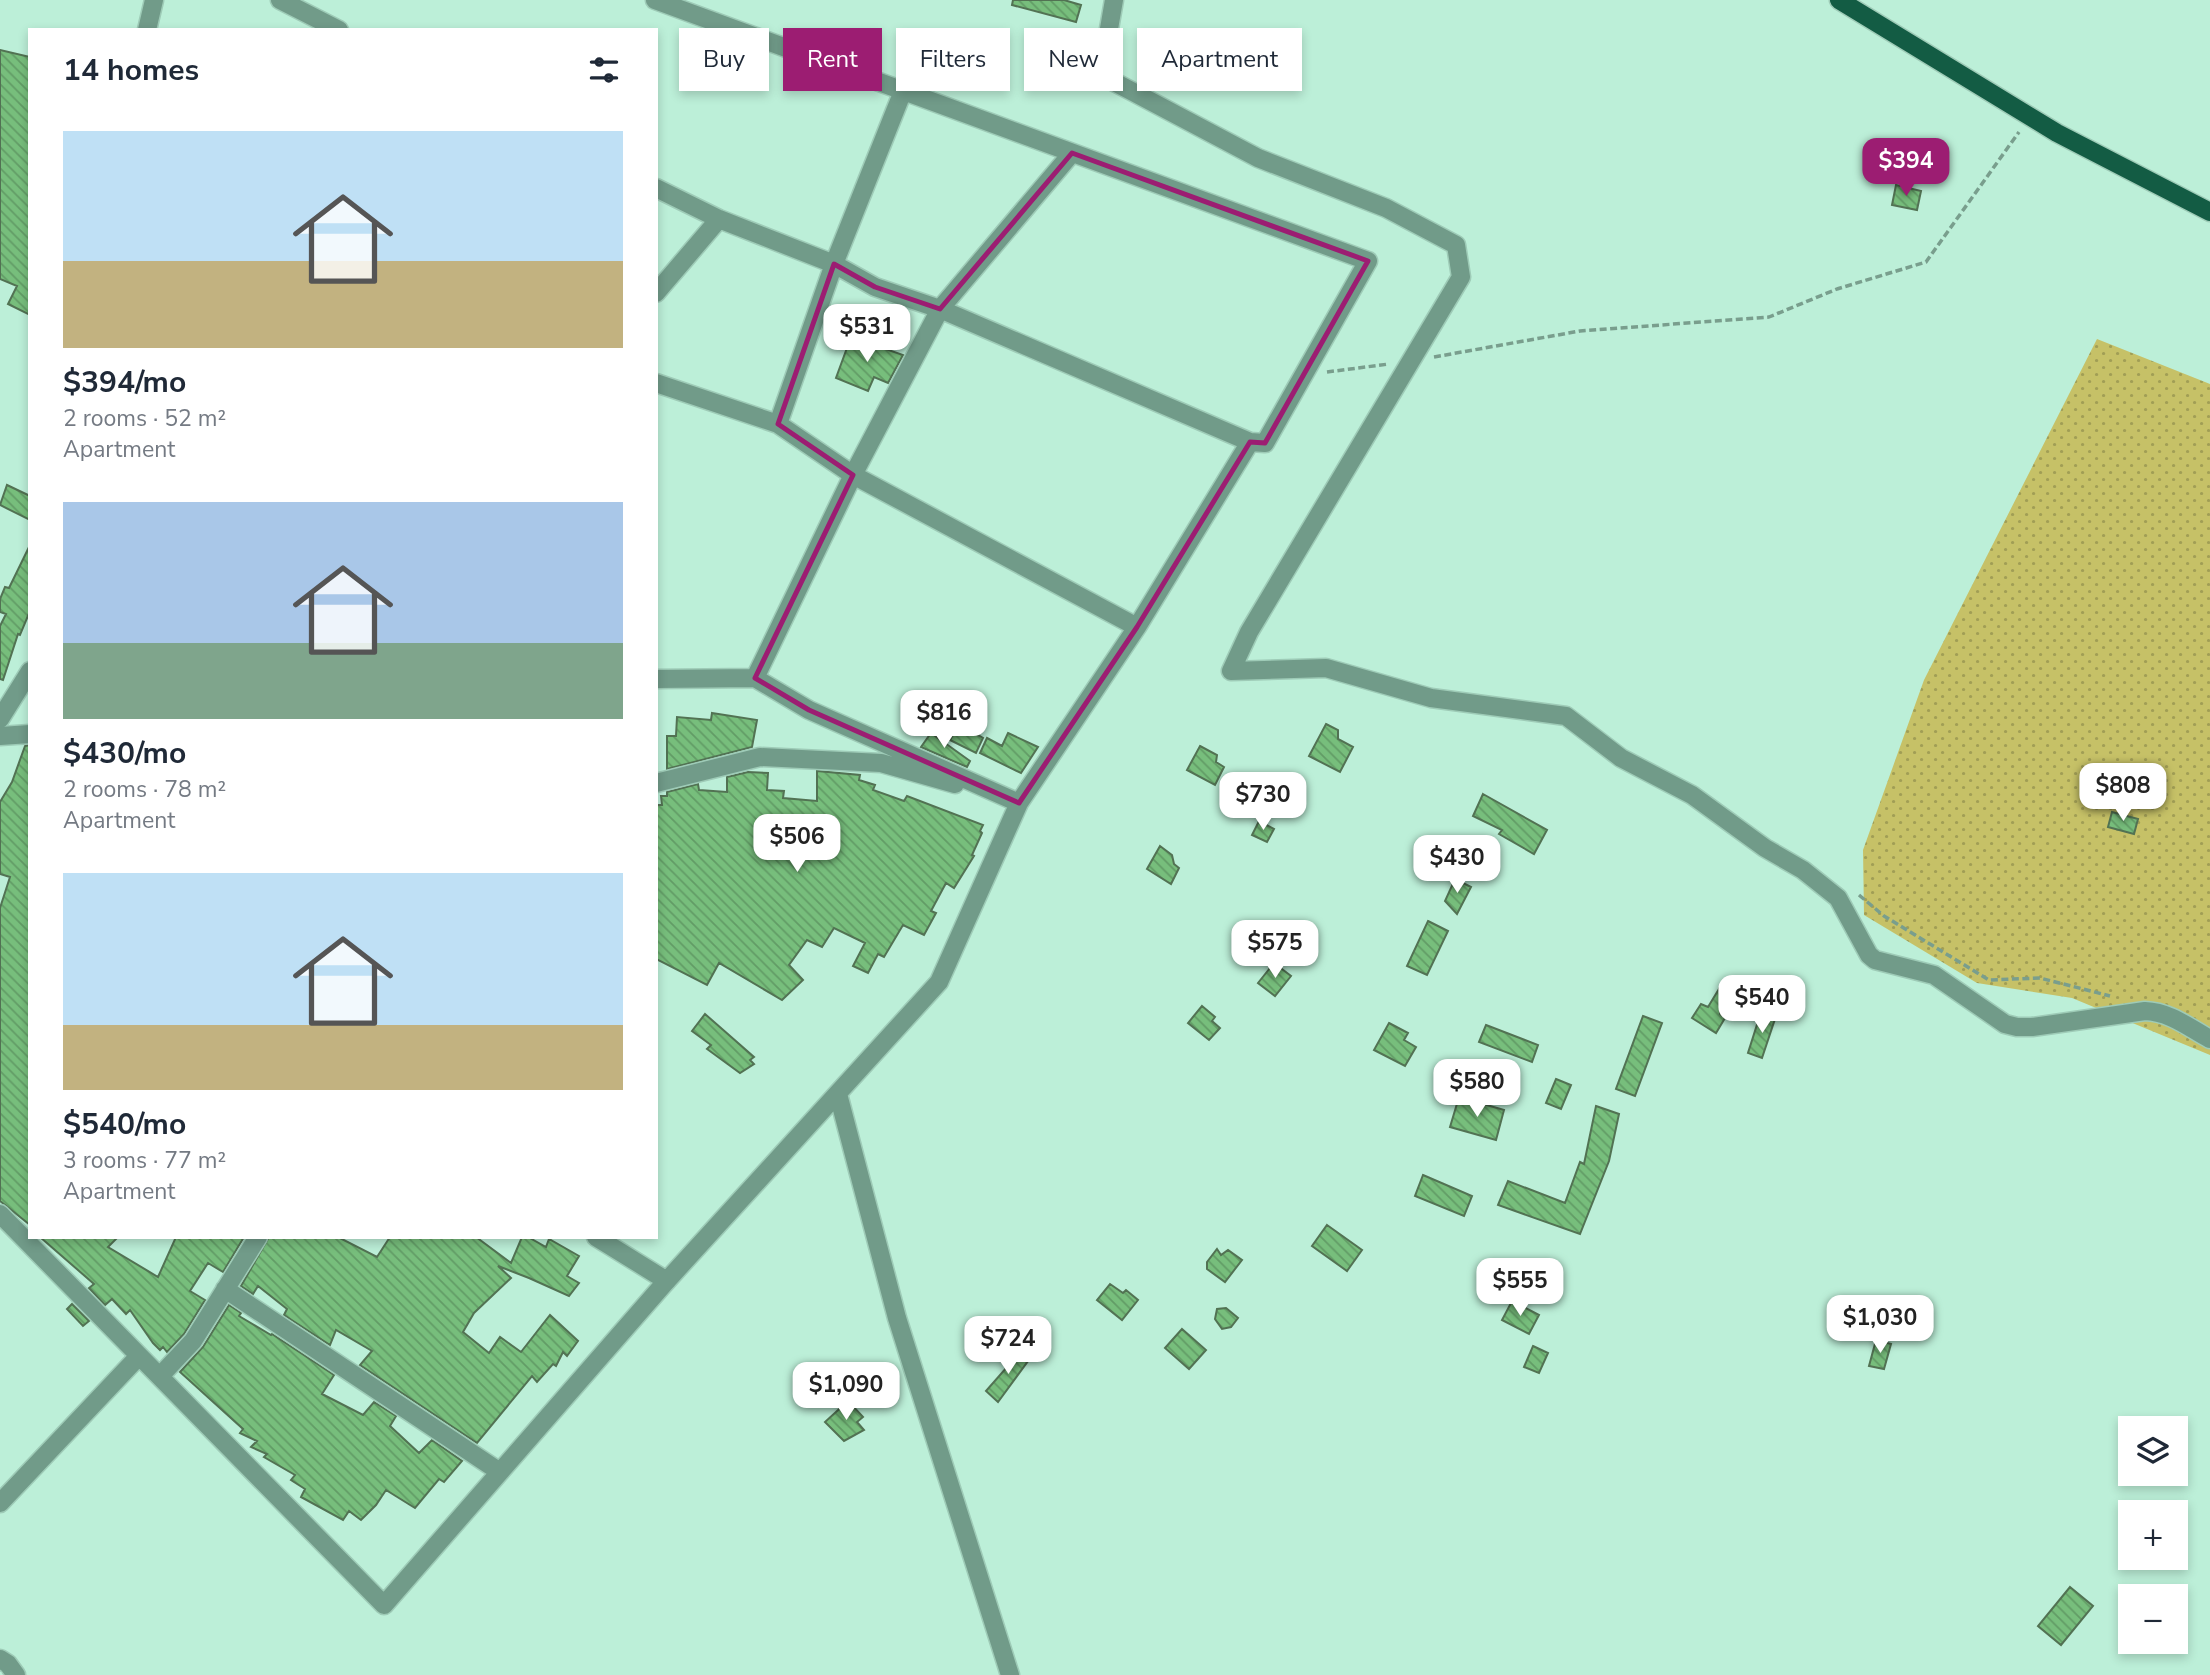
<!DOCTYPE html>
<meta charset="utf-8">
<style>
:root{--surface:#fff;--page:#f2f2f3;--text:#1f2937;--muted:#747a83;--accent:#9c1d72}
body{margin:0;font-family:"Nunito Sans",sans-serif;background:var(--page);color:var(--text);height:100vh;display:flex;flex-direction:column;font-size:26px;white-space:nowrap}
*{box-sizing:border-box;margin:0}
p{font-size:23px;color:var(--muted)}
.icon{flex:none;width:38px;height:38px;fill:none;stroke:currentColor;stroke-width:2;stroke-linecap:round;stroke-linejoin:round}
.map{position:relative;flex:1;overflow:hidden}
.panel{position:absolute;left:28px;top:28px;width:630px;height:1211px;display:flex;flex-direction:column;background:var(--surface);border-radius:0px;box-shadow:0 4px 10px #0003}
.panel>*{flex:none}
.banner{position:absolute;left:679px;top:28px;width:665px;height:63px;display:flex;gap:14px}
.tools{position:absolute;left:2118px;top:1416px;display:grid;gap:14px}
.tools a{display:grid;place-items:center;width:70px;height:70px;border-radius:0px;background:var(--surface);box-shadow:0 4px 10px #0003;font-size:35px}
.price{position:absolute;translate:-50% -60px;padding:0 16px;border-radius:14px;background:#fff;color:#222;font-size:23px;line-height:46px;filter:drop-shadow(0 2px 4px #0008)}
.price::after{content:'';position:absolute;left:50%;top:42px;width:21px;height:16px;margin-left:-10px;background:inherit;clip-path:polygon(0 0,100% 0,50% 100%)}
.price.active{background:var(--accent);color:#fff}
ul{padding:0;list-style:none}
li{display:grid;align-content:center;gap:14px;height:371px;padding:0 35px}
li span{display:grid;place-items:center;height:217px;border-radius:0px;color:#555}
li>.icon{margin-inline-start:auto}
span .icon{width:126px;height:126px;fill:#fffc;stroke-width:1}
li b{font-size:30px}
h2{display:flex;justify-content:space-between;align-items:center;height:84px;padding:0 35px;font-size:30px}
.tag{padding:0 24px;border-radius:0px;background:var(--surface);box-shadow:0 4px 10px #0003;font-size:24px;line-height:63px}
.tag.active{background:var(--accent);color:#fff}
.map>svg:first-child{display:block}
.grass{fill:url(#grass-dots)}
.building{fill:url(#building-back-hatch);stroke:#527253;stroke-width:2}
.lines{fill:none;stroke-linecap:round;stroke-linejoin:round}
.minor-casing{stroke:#9ecbb7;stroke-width:21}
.major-casing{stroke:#9ecbb7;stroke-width:21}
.path{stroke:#799e8d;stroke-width:3.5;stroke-dasharray:7 3.5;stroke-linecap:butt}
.minor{stroke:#719b89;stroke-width:18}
.major{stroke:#135c44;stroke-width:18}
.marked{fill:none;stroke:#9c1d72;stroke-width:5;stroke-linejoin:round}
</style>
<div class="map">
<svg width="2210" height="1675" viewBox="0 0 2210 1675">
<defs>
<pattern id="grass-dots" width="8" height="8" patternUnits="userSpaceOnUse" patternTransform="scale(1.75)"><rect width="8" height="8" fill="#c6c167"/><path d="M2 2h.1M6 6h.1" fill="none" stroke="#a19e55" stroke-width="1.8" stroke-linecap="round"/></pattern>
<pattern id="building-back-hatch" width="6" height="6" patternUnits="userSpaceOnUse" patternTransform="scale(1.75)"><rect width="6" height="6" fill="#77be7c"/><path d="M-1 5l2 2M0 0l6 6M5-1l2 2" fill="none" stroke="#629c66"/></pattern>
</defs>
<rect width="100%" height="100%" fill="#bcefd8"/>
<!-- grass -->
<path class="grass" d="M2097,339l113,45v671l-138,-57 -95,-15 -113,-68 -1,-65 61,-170z"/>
<!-- building -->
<path class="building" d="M1013,0h51l17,5 -5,17 -64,-17z
M0,50l30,7v258l-22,-11 9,-18 -17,-7z
M1896,185l25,6 -4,19 -25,-5z
M851,337l52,18 -15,28 -14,-6 -6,14 -32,-13z
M7,485l23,11v24l-30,-15z
M30,545v66l-10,24 -2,-1 -15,46 -3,-1v-53l6,-12 -6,-2v-13l5,-12 4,1z
M712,713l45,7 -5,27 -85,22v-33h9l1,-19 34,3z
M959,724l24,14 -7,15 -26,-13z
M1326,724l12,6v9l15,8 -13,25 -31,-16z
M931,733l39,28 -3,6 -46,-20z
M1008,733l30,14 -17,26 -41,-20 7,-15 15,8z
M30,745v480l-30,-24v-293l10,-31 -10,-3v-72l12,-20 13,-36z
M1200,746l17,9 -1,7 8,5 -9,18 -28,-15z
M817,771l43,4 -1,5 16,5 -2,5 31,11 3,-5 76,29 -3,6 2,2 -10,22 2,1 -20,32 -8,-5 -15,28 5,2 -12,22 -21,-10 -19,32 -6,-3 -10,19 -15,-7 12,-23 -31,-15 -12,19 -15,-7 -18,25 14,15 -21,20 -63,-37 -12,22 -51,-26v-154h6l-1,-9h6v-4l31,-8 1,6 28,2v-15l21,-5 20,1 -1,17 17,1 -1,7 34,3z
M1483,794l64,36 -13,24 -35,-20 3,-4 -29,-14z
M2112,812l26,7 -4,15 -26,-7z
M1259,821l15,8 -7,13 -15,-7z
M1160,846l12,9 2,9 5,4 -8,16 -24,-15z
M1455,879l16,8 -14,27 -12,-13z
M1428,921l20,10 -21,44 -20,-9z
M1274,963l17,13 -16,20 -17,-13z
M1725,979l-5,35 5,4 -9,15 -24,-15 9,-14 7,3z
M1202,1006l13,11 -3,4 8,7 -11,12 -21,-17z
M1761,1012l15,4 -14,42 -14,-5z
M705,1014l49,43 -4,3 4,4 -14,9 -33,-24 4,-4 -19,-14z
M1643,1016l19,7 -27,73 -19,-7z
M1389,1023l19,10 -4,7 12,7 -11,19 -31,-16z
M1486,1025l52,20 -6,17 -53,-20z
M1556,1079l15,6 -10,24 -15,-6z
M1459,1097l45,13 -8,30 -46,-13z
M1596,1106l23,8 -10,47 -29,73 -82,-29 10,-24 57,22 15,-41 4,2z
M1423,1175l49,21 -8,20 -49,-20z
M1327,1225l35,25 -15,21 -35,-25z
M40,1237h78l-10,10 50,30 18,-40h68l-21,35 -15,-9 -18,28 15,9 -21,34 -17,18 -4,-5 -3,3 -7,-7 -23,-33 -4,4 -14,-15 -7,6 -16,-17 5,-4z
M269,1237h69l39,20 13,-20h86l35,26 11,-26h6l18,10 3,-8 30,17 -12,20 12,7 -10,13 -40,-18 -31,-12 13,12 -37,35 -11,19 26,21 11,-16 21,15 29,-37 28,26 -11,15 -4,-4 -7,14 -3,-2 -16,18 -5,-6 -55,67 -117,-78 12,-14 -36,-21 -6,15 -46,-30 3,-6 -29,-23 -5,8 -12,-8z
M1217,1249l4,6 7,-5 14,10 -17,22 -18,-13v-7z
M1110,1284l13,9 3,-3 12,10 -16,20 -25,-20z
M1512,1301l27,14 -10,19 -27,-14z
M72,1304l17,17 -6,5 -16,-17z
M229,1305l12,8 -2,3 32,19 1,-1 62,41 -12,19 41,21 11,-13 22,14 -6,10 29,27 13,-13 30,21 -18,21 -5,-3 -24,29 -29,-18 -10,15 -15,15 -12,-9 -6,9 -42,-23 4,-8 -14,-9 4,-5 -31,-18 3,-3 -16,-7 6,-6 -17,-8 3,-4 -63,-57 23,-25z
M1226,1308l12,10 -7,9 -9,2 -7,-10 2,-10z
M1182,1329l24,21 -17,19 -24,-21z
M1876,1340l15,4 -7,25 -15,-3z
M1533,1346l15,7 -9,20 -15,-6z
M1018,1349l13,8 -33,45 -12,-11 22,-25z
M848,1401l15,16 -6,5 7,8 -20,11 -19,-19z
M2070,1587l23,19 -32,39 -23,-19z"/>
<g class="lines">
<!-- minor casing -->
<g class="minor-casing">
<path id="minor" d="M280,0l59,30
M1114,0l-13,75 157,83 128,50 70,37 5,32 -212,355 -18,39 95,-3 105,30 135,18 55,42 71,37 73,53 38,22 35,28 31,57 6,5 59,15 71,49 12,3h15l113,-16c25,1 43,16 65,28
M147,30l7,-30
M656,188l63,31 115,45 41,23 65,22 310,133
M656,293l63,-74
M656,383l122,41 75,51 284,152
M778,424l56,-160 69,-173
M755,678l98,-203 87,-166 132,-156
M656,679l99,-1 54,32 210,93
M0,719l30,-48
M0,736l30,-2
M656,783l104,-26 121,6 74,21
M838,1094l59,224 113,357
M0,1214l384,391 279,-320 276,-303 80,-179 118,-176 113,-185 15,1 103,-182 -713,-261
M596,1237l71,44
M225,1289l275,183
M160,1376l33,-35 65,-104
M0,1503l139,-147
M0,1659l8,5 8,11"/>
</g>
<!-- major casing -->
<g class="major-casing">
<path id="major" d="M1839,0l218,133 153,79"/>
</g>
<!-- path -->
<path class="path" d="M1434,357l146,-26 189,-14 68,-28 89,-27 93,-130
M1327,372l62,-8
M1859,895l25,21 105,64 51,-2 70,18"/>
<!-- minor -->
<use href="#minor" class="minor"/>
<!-- major -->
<use href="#major" class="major"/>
</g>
<!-- marked area -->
<path class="marked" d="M1072,153l296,108 -103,182 -15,-1 -113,185 -118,176 -210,-93 -54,-32 98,-203 -75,-51 56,-160 41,23 65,22z"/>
</svg>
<div class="tools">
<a><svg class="icon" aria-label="layers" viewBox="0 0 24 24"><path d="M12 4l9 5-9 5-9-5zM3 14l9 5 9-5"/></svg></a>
<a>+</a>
<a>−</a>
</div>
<b class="price active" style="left:1906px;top:198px">$394</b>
<b class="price" style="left:867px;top:364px">$531</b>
<b class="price" style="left:944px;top:750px">$816</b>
<b class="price" style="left:2123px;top:823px">$808</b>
<b class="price" style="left:1263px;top:832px">$730</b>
<b class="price" style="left:797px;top:874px">$506</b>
<b class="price" style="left:1457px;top:895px">$430</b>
<b class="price" style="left:1275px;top:980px">$575</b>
<b class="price" style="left:1762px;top:1035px">$540</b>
<b class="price" style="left:1477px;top:1119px">$580</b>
<b class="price" style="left:1520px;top:1318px">$555</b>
<b class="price" style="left:1880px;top:1355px">$1,030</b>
<b class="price" style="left:1008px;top:1376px">$724</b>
<b class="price" style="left:846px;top:1422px">$1,090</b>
<div class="banner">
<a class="tag">Buy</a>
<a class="tag active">Rent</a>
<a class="tag">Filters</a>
<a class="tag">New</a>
<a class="tag">Apartment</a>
</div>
<section class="panel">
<h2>14 homes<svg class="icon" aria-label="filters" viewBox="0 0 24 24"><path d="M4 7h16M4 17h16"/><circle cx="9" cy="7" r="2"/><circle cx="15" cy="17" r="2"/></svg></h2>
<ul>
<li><span style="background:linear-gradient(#bfe0f5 60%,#c2b280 0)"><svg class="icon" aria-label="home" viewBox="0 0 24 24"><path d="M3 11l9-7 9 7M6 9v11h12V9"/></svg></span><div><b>$394/mo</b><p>2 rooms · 52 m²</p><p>Apartment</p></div></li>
<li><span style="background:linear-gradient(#a9c7e8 65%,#7fa58c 0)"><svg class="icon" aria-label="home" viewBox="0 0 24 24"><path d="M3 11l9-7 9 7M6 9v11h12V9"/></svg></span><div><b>$430/mo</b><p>2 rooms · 78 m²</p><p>Apartment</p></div></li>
<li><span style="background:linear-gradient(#bfe0f5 70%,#c2b280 0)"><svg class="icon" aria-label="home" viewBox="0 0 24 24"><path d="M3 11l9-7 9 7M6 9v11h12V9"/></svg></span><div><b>$540/mo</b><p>3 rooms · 77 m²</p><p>Apartment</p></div></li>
</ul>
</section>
</div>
